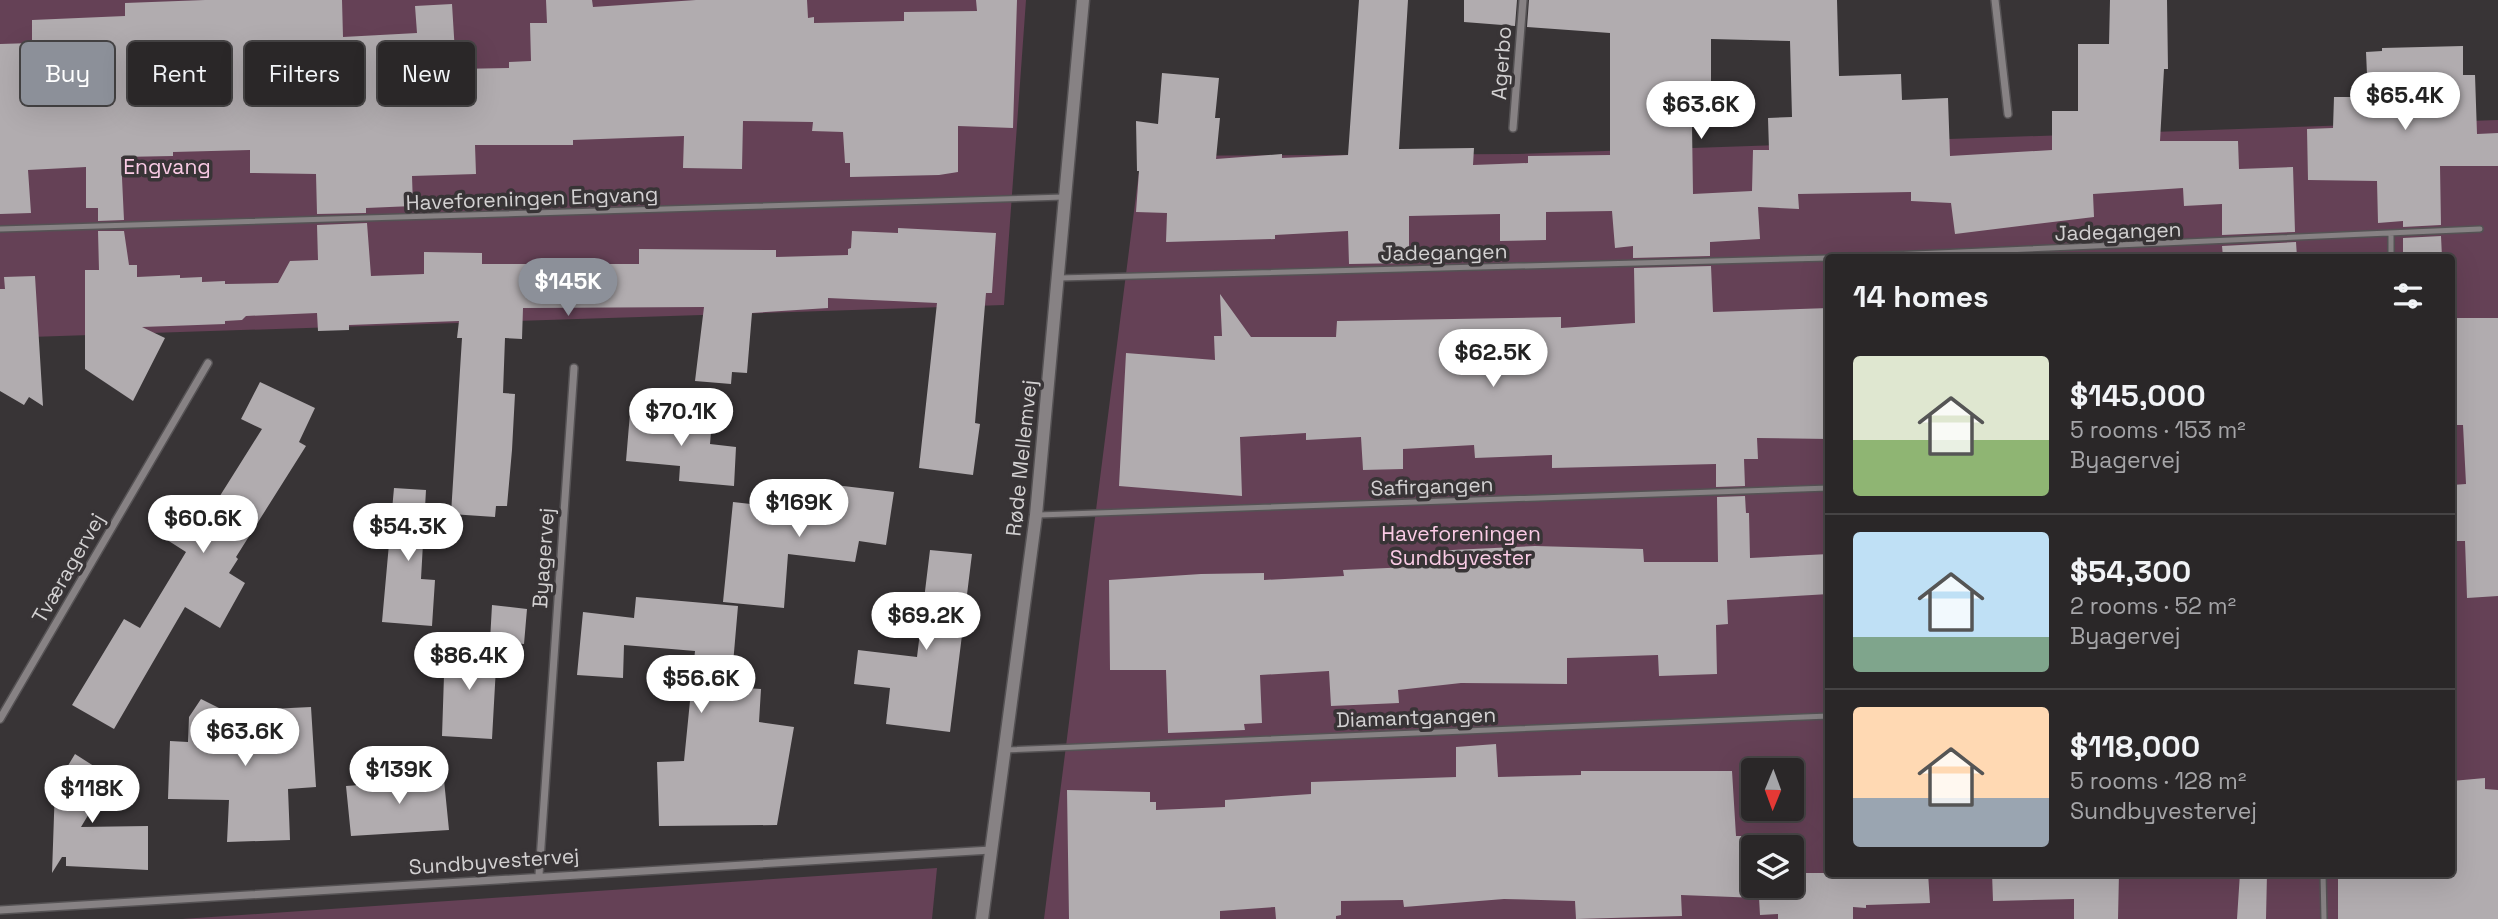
<!DOCTYPE html>
<meta charset="utf-8">
<style>
:root{--surface:#2a2728;--page:#363334;--text:#f1f3f6;--muted:#a5a5a8;--line:#464445;--accent:#8c9099}
body{margin:0;font-family:"Space Grotesk",sans-serif;background:var(--page);color:var(--text);height:100vh;display:flex;flex-direction:column;font-size:26px;white-space:nowrap}
*{box-sizing:border-box;margin:0}
p{font-size:23px;color:var(--muted)}
.icon{flex:none;width:38px;height:38px;fill:none;stroke:currentColor;stroke-width:2;stroke-linecap:round;stroke-linejoin:round}
.map{position:relative;flex:1;overflow:hidden}
.sheet{position:absolute;left:1825px;top:254px;width:630px;height:623px;display:flex;flex-direction:column;background:var(--surface);border-radius:7px;box-shadow:0 7px 28px #0002,0 0 0 2px var(--line)}
.sheet>*{flex:none}
.guide{position:absolute;left:21px;top:42px;width:665px;height:63px;display:flex;gap:14px}
.needle{width:46px;rotate:181deg}
.fabs{position:absolute;left:1741px;top:758px;display:grid;gap:14px}
.fabs a{display:grid;place-items:center;width:63px;height:63px;border-radius:7px;background:var(--surface);box-shadow:0 7px 28px #0002,0 0 0 2px var(--line);font-size:35px}
.price{position:absolute;translate:-50% -60px;padding:0 16px;border-radius:24px;background:#fff;color:#222;font-size:23px;line-height:46px;filter:drop-shadow(0 2px 4px #0008)}
.price::after{content:'';position:absolute;left:50%;top:42px;width:21px;height:16px;margin-left:-10px;background:inherit;clip-path:polygon(0 0,100% 0,50% 100%)}
.price.active{background:var(--accent);color:#fff}
ul{padding:0;list-style:none}
li{display:flex;align-items:center;gap:21px;height:175px;padding:0 28px}
li+li{border-top:2px solid var(--line)}
li span{display:grid;place-items:center;flex:none;width:196px;height:140px;border-radius:7px;color:#555}
li>.icon{margin-inline-start:auto}
span .icon{width:84px;height:84px;fill:#fffc;stroke-width:1}
li b{font-size:30px}
h2{display:flex;justify-content:space-between;align-items:center;height:84px;padding:0 28px;font-size:30px}
.pill{padding:0 24px;border-radius:7px;background:var(--surface);box-shadow:0 7px 28px #0002,0 0 0 2px var(--line);font-size:24px;line-height:63px}
.pill.active{background:var(--accent);color:#fff}
.map>svg:first-child{display:block}
.green{fill:#654156;fill-rule:evenodd}
.building{fill:#b1acaf;fill-rule:evenodd}
.lines{fill:none;stroke-linecap:round;stroke-linejoin:round}
.service-casing{stroke:#555254;stroke-width:8}
.minor-casing{stroke:#555254;stroke-width:10}
.tertiary-casing{stroke:#555254;stroke-width:15}
.service{stroke:#878284;stroke-width:5}
.minor{stroke:#878284;stroke-width:7}
.tertiary{stroke:#878284;stroke-width:12}
.labels{text-anchor:middle;dominant-baseline:central;stroke-width:7;stroke-linejoin:round;paint-order:stroke}
.street-label{font-size:21px;fill:#d3d1d2;stroke:#383436}
.park-label{font-size:21px;fill:#facbe5;stroke:#383436}
</style>
<div class="map">
<svg width="2498" height="919" viewBox="0 0 2498 919">
<rect width="100%" height="100%" fill="#383436"/>
<!-- green -->
<path class="green" d="M0,0h1026l-22,305 -1004,33z
M2498,120v799h-1454l97,-763 376,-2zM1829,257h623v616h-623zM1754,770h38v38h-38zM1754,847h38v39h-38z
M937,868l-5,51h-750z"/>
<!-- building -->
<path class="building" d="M205,0h137l1,37 74,-4 -2,-27 37,-2 4,65 53,-1v-6l22,-1 -1,-38h17l-1,-23h46l1,7 103,-7h111l1,18 6,-1v6l90,-2v-9l73,-1 -1,-11h41l-4,128 -55,-2v46l-19,3 -89,2v-14h-5l-2,-31 -31,-1 1,-9 -70,-1 -1,48 -59,-1 1,-32 -111,4v5h-98l1,29 -64,2 1,30 -47,2v5l-49,1 -1,-40 -66,-1v-23l-77,2v4l-52,1 3,63 -26,1v-13h-12v-41l-58,3 3,43 -31,1v-170l32,-1v-23l93,-4v-13z
M1359,0h49l-9,149 75,-1 -1,17 55,-2v-7l82,-1v-122l-83,-6 2,-27h308l2,76 62,-2 1,26 46,-2 2,58 102,-6v-39h26v-67h31l1,-44h57l1,69h-4l-4,72h78l1,28 54,-2 2,65 -73,3v-31l-38,2 -1,-18 -90,6 1,23 -139,17 -4,-31 -40,-2v-9l-113,2 1,15 -41,-2 2,32 -50,3v14l-77,2v-12l-18,2 -3,-37 -66,1v28l-46,1v-27l-91,2v47l-60,1 -1,-33 -73,4v4l-109,3 1,-29 -31,-1 3,-41h-2l-1,-50 22,3 4,-51 57,5 -4,40h5l-4,41 66,-5v4l66,-3zM1711,39l79,2 2,76 -24,1 1,32h-16l-1,41 -59,3 -1,-69h19z
M1464,0h53l-2,26 -51,-4z
M2463,46v29h12l2,59 21,-1v33h-58l1,59 -38,2v-6l-25,2 -1,-42 -69,-1 -1,-51 26,-1 1,-31h34l-2,-45 16,-1v-3z
M367,223l4,53 53,-2v-22l58,1v11h157v-15l137,1v7l72,-2v-6l3,-1 1,-17 46,2v-5l98,5 -4,60h-6l-11,130 5,1 -7,51 -54,-7 18,-165 -109,-5v10l-76,5 -5,60 -15,-1 -1,12 -36,-3 9,-74 -181,1 -1,31 -17,-1 -2,55 12,1 -3,56 -5,56h-11l-1,11 -44,-3 11,-176h-5l2,-17 -110,4v5l-31,1 -1,-18 -71,3 -4,4 -17,1v3l-83,3 23,11 -32,63 -48,-32v-99h14l-1,-39h26l5,34h8v12l43,-2v3l22,-1v5l23,-1v3l53,-1 12,-22 28,-1 -1,-35z
M2441,236l1,21h-39v-19z
M2296,242l1,15h-74l-1,-11z
M1711,266l2,46 116,-4v131l-72,-1 1,21h-14l1,27 -29,1v-23l-164,4v-13l-77,3 -1,-13 -71,4v20l-40,1 -2,-33 -55,3v-7l-66,4 2,59 -123,-10 7,-133 89,7 -1,-24h8l-2,-42 31,43h85l1,-16 224,-4v11l74,-5 -1,-55z
M35,276l8,130 -14,-9 -5,8 -24,-14v-102h5l-1,-12z
M2452,318h46v278l-31,2 -2,-57h-13v-56l14,-1 -3,-59h-11z
M260,382l55,26 -16,34 7,4 -70,111 2,2 -9,14 16,10 -25,45 -35,-21 -71,122 -42,-24 52,-86 16,9 46,-76 -36,-23 15,-25 36,22 61,-97 -21,-10z
M630,413l82,7 -2,24 26,3 -2,39 -55,-5 1,-15 -54,-5z
M818,483l76,9 -8,53 -27,-4 -4,21 -67,-8 -4,54 -61,-6 10,-100 81,9z
M394,488l32,2 -5,89 14,1 -3,46 -50,-4z
M1745,496l1,17h3l1,45 79,-4v40l-102,6 1,24 -12,1 1,49 -58,2 -1,-21 -91,3v26l-106,-1 -63,7 1,13 -68,3 -2,-35 -69,4 2,48 -18,1 1,6 -77,3 -2,-63h-56l-1,-90 92,-6 63,-1v7l80,-4 -1,-6 89,-4 -1,-15 104,-5 108,3 1,13h74l-1,-65z
M930,550l42,4 -22,178 -64,-8 4,-36 -36,-4 4,-34 59,7z
M636,597l102,9 -7,81 30,2 -2,33 35,5 -17,98 -118,1 -2,-64 27,-1 11,-110 -71,-6 -1,33 -46,-3 6,-63 51,6z
M492,605l35,4 -3,35 -34,-3z
M445,645l52,4 -5,90 -50,-3z
M201,699l72,36 -3,-26 41,-2 5,80 -28,2 2,51 -63,2 2,-42 -61,-1 2,-58 18,1 1,-25z
M1496,744l2,33 83,-2v-4h151l4,65h57v19h11v18h124l2,30 -64,2v3l-13,-1v12h-75v-5l-18,1 -1,-17 -78,-3 1,21 -106,3 -1,-18 -71,-2 -100,8 -1,-7 -62,1v14l-5,1v3h-60l-1,-12 -55,4v8h-151l-2,-129 83,2v10h6v8l69,-3v-7l86,-6v-12l145,-5v-30zM1754,847h38v39h-38z
M75,754l36,23 -30,50 67,-1v44l-82,-4v-9h-4l-10,16 3,-86z
M443,770l6,60 -98,6 -5,-50 67,-5 -1,-9z
M2485,778v11l13,1v129h-160v-41h32v-5h82v-92z
M1992,873h127l-1,46h-44v-20l-81,2z
M2240,873h27l-1,46h-29z"/>
<g class="lines">
<!-- service casing -->
<g class="service-casing">
<path id="service" d="M0,229l1064,-32
M2391,235v22
M1846,257l634,-28
M1059,278l770,-20
M1038,515l791,-27
M1004,750l825,-34
M2323,873l1,46"/>
</g>
<!-- minor casing -->
<g class="minor-casing">
<path id="minor" d="M1995,0l13,114
M1513,128l10,-128
M0,719l208,-356
M539,875l35,-507
M0,910l991,-60"/>
</g>
<!-- tertiary casing -->
<g class="tertiary-casing">
<path id="tertiary" d="M982,919l54,-404 47,-515"/>
</g>
<!-- service -->
<use href="#service" class="service"/>
<!-- minor -->
<use href="#minor" class="minor"/>
<!-- tertiary -->
<use href="#tertiary" class="tertiary"/>
</g>
<g class="labels">
<!-- street labels -->
<g class="street-label">
<text transform="translate(1501 63) rotate(-86)">Agerbo</text>
<text transform="translate(532 198) rotate(-2)">Haveforeningen Engvang</text>
<text transform="translate(2118 231) rotate(-2)">Jadegangen</text>
<text transform="translate(1444 252) rotate(-1)">Jadegangen</text>
<text transform="translate(1021 458) rotate(-84)">Røde Mellemvej</text>
<text transform="translate(1432 486) rotate(-2)">Safirgangen</text>
<text transform="translate(543 558) rotate(-86)">Byagervej</text>
<text transform="translate(68 568) rotate(-60)">Tværagervej</text>
<text transform="translate(1416 717) rotate(-2)">Diamantgangen</text>
<text transform="translate(494 861) rotate(-4)">Sundbyvestervej</text>
</g>
<!-- park labels -->
<g class="park-label">
<text x="167" y="166">Engvang</text>
<text x="1461" y="533">Haveforeningen<tspan x="1461" dy="24">Sundbyvester</tspan></text>
</g>
</g>
</svg>
<div class="fabs">
<a><svg class="needle" viewBox="-14 -14 28 28"><path d="M0-13l5 13h-10z" fill="#e53935"/><path d="M0 13l5-13h-10z" fill="#a5a5a8"/></svg></a>
<a><svg class="icon" aria-label="layers" viewBox="0 0 24 24"><path d="M12 4l9 5-9 5-9-5zM3 14l9 5 9-5"/></svg></a>
</div>
<b class="price" style="left:2405px;top:132px">$65.4K</b>
<b class="price" style="left:1701px;top:141px">$63.6K</b>
<b class="price active" style="left:568px;top:318px">$145K</b>
<b class="price" style="left:1493px;top:389px">$62.5K</b>
<b class="price" style="left:681px;top:448px">$70.1K</b>
<b class="price" style="left:799px;top:539px">$169K</b>
<b class="price" style="left:203px;top:555px">$60.6K</b>
<b class="price" style="left:408px;top:563px">$54.3K</b>
<b class="price" style="left:926px;top:652px">$69.2K</b>
<b class="price" style="left:469px;top:692px">$86.4K</b>
<b class="price" style="left:701px;top:715px">$56.6K</b>
<b class="price" style="left:245px;top:768px">$63.6K</b>
<b class="price" style="left:399px;top:806px">$139K</b>
<b class="price" style="left:92px;top:825px">$118K</b>
<div class="guide">
<a class="pill active">Buy</a>
<a class="pill">Rent</a>
<a class="pill">Filters</a>
<a class="pill">New</a>
</div>
<section class="sheet">
<h2>14 homes<svg class="icon" aria-label="filters" viewBox="0 0 24 24"><path d="M4 7h16M4 17h16"/><circle cx="9" cy="7" r="2"/><circle cx="15" cy="17" r="2"/></svg></h2>
<ul>
<li><span style="background:linear-gradient(#dfe7d0 60%,#8fb573 0)"><svg class="icon" aria-label="home" viewBox="0 0 24 24"><path d="M3 11l9-7 9 7M6 9v11h12V9"/></svg></span><div><b>$145,000</b><p>5 rooms · 153 m²</p><p>Byagervej</p></div></li>
<li><span style="background:linear-gradient(#bfe0f5 75%,#7fa58c 0)"><svg class="icon" aria-label="home" viewBox="0 0 24 24"><path d="M3 11l9-7 9 7M6 9v11h12V9"/></svg></span><div><b>$54,300</b><p>2 rooms · 52 m²</p><p>Byagervej</p></div></li>
<li><span style="background:linear-gradient(#ffd9b3 65%,#9aa5b1 0)"><svg class="icon" aria-label="home" viewBox="0 0 24 24"><path d="M3 11l9-7 9 7M6 9v11h12V9"/></svg></span><div><b>$118,000</b><p>5 rooms · 128 m²</p><p>Sundbyvestervej</p></div></li>
</ul>
</section>
</div>
